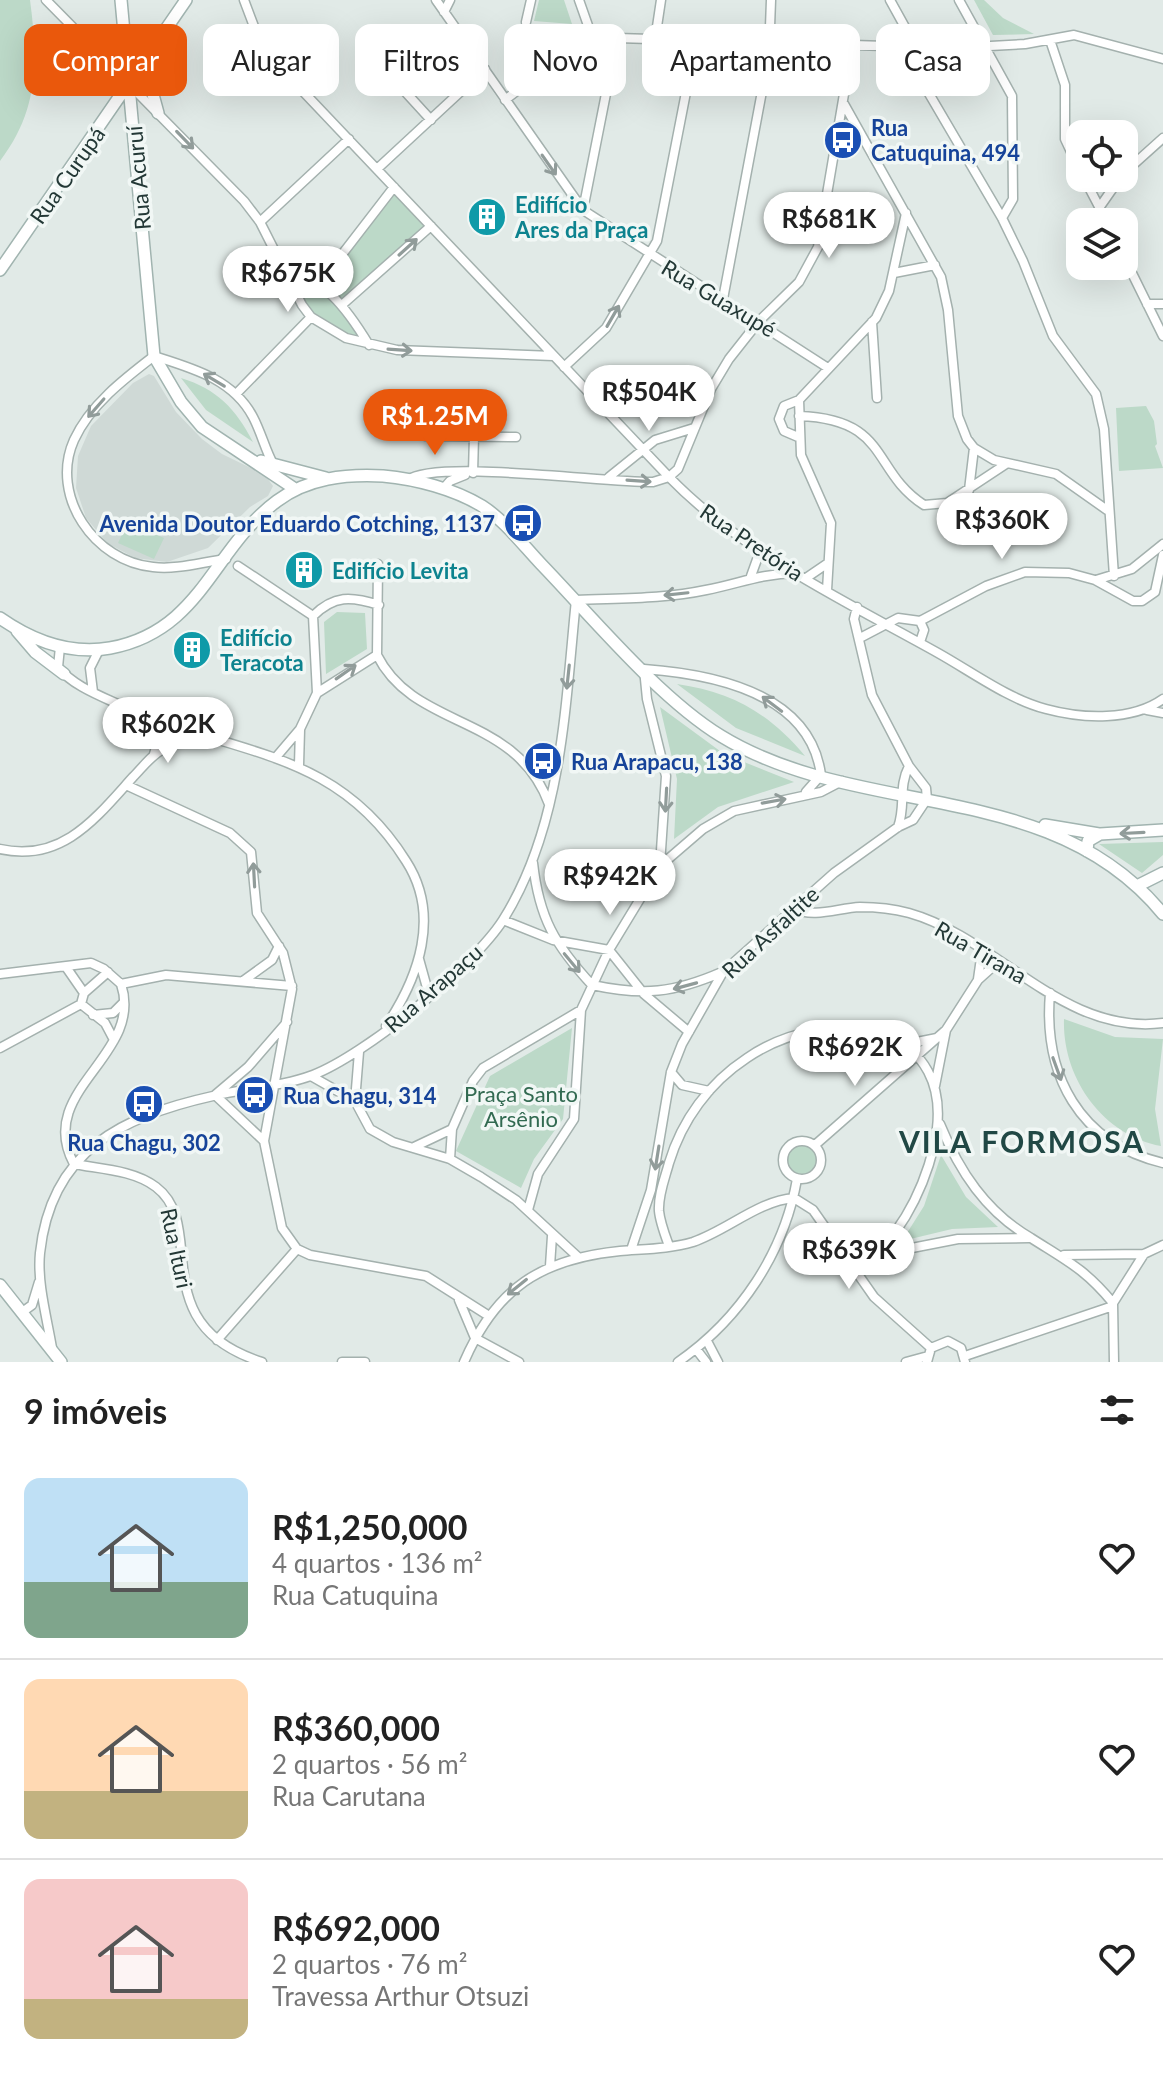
<!DOCTYPE html>
<html lang="pt">
<meta charset="utf-8">
<style>
:root{--surface:#fff;--page:#f6f6f6;--text:#222;--muted:#767676;--line:#e0e0e0;--accent:#ea580c}
body{margin:0;font-family:Lato,sans-serif;background:var(--page);color:var(--text);height:100vh;display:flex;flex-direction:column;font-size:30px;white-space:nowrap}
*{box-sizing:border-box;margin:0}
p{font-size:26px;color:var(--muted)}
.icon{flex:none;width:44px;height:44px;fill:none;stroke:currentColor;stroke-width:2;stroke-linecap:round;stroke-linejoin:round}
.map{position:relative;height:1362px;overflow:hidden}
.panel{display:flex;flex-direction:column;background:var(--surface);flex:1}
.panel>*{flex:none}
.guide{position:absolute;left:24px;top:24px;width:1116px;height:72px;display:flex;gap:16px}
.controls{position:absolute;left:1066px;top:120px;display:grid;gap:16px}
.controls a{display:grid;place-items:center;width:72px;height:72px;border-radius:16px;background:var(--surface);box-shadow:0 8px 32px #0002;font-size:40px}
.price{position:absolute;translate:-50% -68px;padding:0 18px;border-radius:28px;background:#fff;color:#222;font-size:26px;line-height:52px;filter:drop-shadow(0 2px 4px #0008)}
.price::after{content:'';position:absolute;left:50%;top:48px;width:24px;height:18px;margin-left:-12px;background:inherit;clip-path:polygon(0 0,100% 0,50% 100%)}
.price.on{background:var(--accent);color:#fff}
ul{padding:0;list-style:none}
li{display:flex;align-items:center;gap:24px;height:200px;padding:0 24px}
li+li{border-top:2px solid var(--line)}
li span{display:grid;place-items:center;flex:none;width:224px;height:160px;border-radius:16px;color:#555}
li>.icon{margin-inline-start:auto}
span .icon{width:96px;height:96px;fill:#fffc;stroke-width:1}
li b{font-size:34px}
h2{display:flex;justify-content:space-between;align-items:center;height:96px;padding:0 24px;font-size:34px}
.tag{padding:0 28px;border-radius:16px;background:var(--surface);box-shadow:0 8px 32px #0002;font-size:28px;line-height:72px}
.tag.on{background:var(--accent);color:#fff}
.map>svg:first-child{display:block}
.built{fill:#cfd9d6}
.green{fill:#bcd9c8}
.lines{fill:none;stroke-linecap:round;stroke-linejoin:round}
.street-casing{stroke:#a4b1ae;stroke-width:11}
.secondary-casing{stroke:#a1b4b0;stroke-width:14}
.street{stroke:#fff;stroke-width:8}
.secondary{stroke:#fff;stroke-width:11}
.oneway{stroke:#919c9a}
.labels{text-anchor:middle;dominant-baseline:central;stroke-width:7;stroke-linejoin:round;paint-order:stroke}
.transit-label{font-size:22px;font-weight:bold;fill:#164399;stroke:#f1f7f5;text-anchor:start}
.street-label{font-size:22px;fill:#233836;stroke:#f1f7f5}
.culture-label{font-size:22px;font-weight:bold;fill:#0d838f;stroke:#f1f7f5;text-anchor:start}
.park-label{font-size:22px;fill:#326a51;stroke:#f1f7f5}
.district-label{font-size:30px;font-weight:bold;letter-spacing:2px;fill:#214845;stroke:#f1f7f5}
</style>
<div class="map">
<svg width="1163" height="1362" viewBox="0 0 1163 1362">
<rect width="100%" height="100%" fill="#e1eae7"/>
<!-- built -->
<path class="built" d="M149,374l5,2 22,36 26,27 20,15 43,21 8,11 -5,10 -18,11 -42,41 -41,14 -32,-4 -28,-15 -21,-25 -10,-30 2,-32 13,-30 42,-43z"/>
<!-- green -->
<path class="green" d="M0,0h30c8,61 9,110 -30,161z
M539,0h25l8,24 -38,-3z
M974,0h10l19,18 31,16 -41,1z
M395,192l32,34 -83,77 -21,-20z
M284,265l53,34 30,45 -20,-7 -39,-25z
M181,378c36,11 55,31 72,64l-47,-32z
M1146,406l8,15 3,23 -2,2 8,22 -44,3 -3,-63z
M128,522l36,16 -10,21 -36,-16z
M337,612l28,1 2,36 -41,25 -2,-52z
M677,684c55,8 92,29 128,72l-69,-28z
M660,707l64,47 70,28 -76,25 -44,32 3,-60z
M1163,842v13l-21,18 -43,-29z
M1064,1019l51,18 48,2 -8,70 6,37c-58,-11 -99,-68 -97,-127z
M572,1028l-9,91 -29,40 -13,29 -65,-37 34,-75z
M787 1160a16 16 0 1 1 32 0a16 16 0 1 1-32 0Z
M941,1155l25,42 32,30 -46,2 -50,12 22,-35z"/>
<g class="lines">
<!-- street casing -->
<g class="street-casing">
<path id="street" d="M46,0l198,201 16,21 42,83 9,12 35,21 51,12 156,6
M244,0l14,37 18,26 393,414c75,77 176,124 269,176 34,19 70,46 108,56 37,10 86,12 117,-10
M436,0l147,210 245,158
M579,0l12,34
M890,0l16,29 8,39 88,150 21,43 30,75 43,58 8,35 10,147
M959,0l53,96 1,103 -11,19
M444,12l6,-12
M526,22l5,-22
M655,40l6,-40
M1050,40l15,45v54l15,32
M388,73l43,47
M505,100l86,-66 26,4 336,10 72,-4 49,-9 89,24
M844,104l97,173 7,33 10,106 9,23 7,9 20,12 62,14 51,36
M377,169l108,-100
M1124,173l39,-35
M1084,178l23,44
M1099,208l21,-30
M583,210l34,-172
M260,222l89,-83
M1124,257l39,79
M281,262c45,22 62,40 88,83
M894,273l41,-8
M320,283l74,-96
M723,299l46,-245 2,-54
M343,304l88,-78
M1147,304h16
M872,322l5,76
M564,367l42,-39 51,-87 39,-200
M236,394l75,-77
M799,416c91,3 72,55 125,89l23,-2 59,-39
M425,436l91,1
M798,437l-14,-6 -5,-12 5,-13 15,-6
M473,473l1,-37
M609,477l46,-37 39,-12
M408,480c28,-21 201,3 245,2l16,-5 9,-8 33,-80 18,-30 30,-38 40,-39 19,-35 34,-200
M443,489l7,-8 15,-6
M969,490l5,-42
M226,559c-24,3 -49,11 -73,8 -58,-5 -104,-71 -79,-127 16,-35 50,-61 80,-84 38,12 79,23 99,61 8,15 12,32 20,47
M378,564l-1,91c38,76 138,57 172,149
M238,566l75,50
M751,576l9,-25
M806,578l22,-15
M1096,580l36,-11 31,-25
M827,590l4,-67 -30,-68 -2,-55 77,-82 13,-27 17,-78
M860,638l38,-20 22,3 66,-35 39,-14 44,1 26,7 38,21h9l13,-9 8,-37
M920,642l4,-12 -4,-9
M60,647l-2,20c14,18 40,28 62,38 111,51 214,41 286,156 35,54 13,116 -20,165
M93,692l-3,-24 9,-18
M317,693l60,-38
M1147,710l16,3
M154,754l9,-30
M277,756l23,-27 17,-36 -4,-77c21,-21 38,-20 66,-11
M299,765l1,-35
M126,785l104,48 21,19 6,61 26,40 9,36 -28,152 18,87 15,21 13,6 116,21 63,40
M898,827c8,-21 0,-40 11,-61
M0,849c62,14 96,-31 133,-72 10,-10 19,-23 32,-29 11,-6 24,-7 36,-9
M533,863c6,55 22,82 59,122 51,11 82,8 130,-13
M660,865l6,-89 -19,-77 -3,-30c68,5 166,23 177,106l-15,17
M794,909c21,9 44,-1 66,-2 16,0 34,2 49,6 89,25 154,123 254,110
M503,920l50,20 56,10 35,44 45,38
M419,959l10,36
M66,967l18,26 -3,11 24,19 9,17
M0,974l91,-11 13,6 17,15c24,72 -87,106 -47,180 26,5 60,6 82,23 53,40 -14,137 106,175
M978,979l4,-28
M243,981l29,-21 7,-14
M121,984l45,-9 126,11
M84,993l24,-21
M1050,993c-7,82 29,150 113,170
M93,1015l20,-2 10,-10
M902,1045l35,-7
M0,1048l81,-44
M359,1052l-4,49 15,28 23,13 57,17 31,18 35,23 62,57
M671,1072l11,13 27,6
M311,1076l44,25
M935,1086l11,-56
M940,1124c19,47 46,88 91,114 36,23 54,31 82,65
M264,1141l-49,-46 33,-28 39,-45
M783 1160a19 19 0 1 1 38 0a19 19 0 1 1-38 0Z
M815,1145l131,-115 32,-50 20,-18
M414,1147l38,-18 21,-48 10,-13 98,-58
M450,1159l2,-30
M528,1210l10,-36 36,-55 7,-109 28,-60 51,-84 43,-37 31,-18 87,-19 21,-11
M669,1246c-4,-11 -9,-24 -10,-35 -1,-16 6,-33 10,-48 13,-43 40,-80 78,-105 82,-56 215,-37 187,88 -12,50 -38,96 -78,127
M631,1250l20,-60 20,-118 11,-28 41,-72 111,-99 64,-46 15,-7 14,-21 -1,-11 -17,-22 -37,-71 -18,-76 3,-12
M881,1254l77,-15 71,-1
M1064,1255l80,-1 19,-9
M550,1266l2,-30
M459,1300l16,38 44,24
M21,1313l11,-8 7,-23
M217,1340l80,-91
M707,1341l11,21
M52,1348c-5,-30 -15,-65 -12,-95 11,-103 83,-137 173,-157 33,-8 68,-9 100,-21 52,-20 160,-108 190,-155 59,-94 62,-212 73,-320 43,-2 88,-1 130,-10 36,-7 52,-16 91,-17
M696,1349l10,13
M965,1356l148,-50
M342,1362h23
M464,1362c32,-74 77,-103 156,-111 24,-2 50,-2 73,-9 35,-12 65,-41 101,-44l19,12 61,87 57,51
M678,1362c62,-43 106,-109 119,-183
M906,1362l22,-6
M927,1362l4,-14 17,-7 13,7 4,14
M1114,1362l-1,-59 31,-49"/>
</g>
<!-- secondary casing -->
<g class="secondary-casing">
<path id="secondary" d="M121,0l33,356 27,46 21,25 93,62
M150,55l-1,25 9,33
M0,270l186,-270
M261,461l65,17
M0,618c33,23 70,37 110,30 92,-17 102,-99 167,-147 31,-23 68,-27 106,-25 33,3 71,13 99,30 22,14 41,39 59,58 52,54 118,134 180,172 139,85 329,40 442,178
M17,631l18,21 29,22
M1045,825l54,9
M1087,851l1,-10 12,-7 63,-4
M1137,886l26,-13
M0,1285l61,77"/>
</g>
<!-- street -->
<use href="#street" class="street"/>
<!-- secondary -->
<use href="#secondary" class="secondary"/>
</g>
<!-- one-way arrows -->
<defs><path id="oneway-shaft" d="M-6 0H5M1.5-3L5.5 0L1.5 3" fill="none" stroke-width="1.6" stroke-linecap="round" stroke-linejoin="round" transform="scale(2)"/></defs>
<g class="oneway">
<use href="#oneway-shaft" transform="translate(185 140) rotate(46)"/>
<use href="#oneway-shaft" transform="translate(549 165) rotate(55)"/>
<use href="#oneway-shaft" transform="translate(408 247) rotate(-42)"/>
<use href="#oneway-shaft" transform="translate(613 316) rotate(-60)"/>
<use href="#oneway-shaft" transform="translate(400 350) rotate(4)"/>
<use href="#oneway-shaft" transform="translate(214 380) rotate(-149)"/>
<use href="#oneway-shaft" transform="translate(96 408) rotate(131)"/>
<use href="#oneway-shaft" transform="translate(639 481) rotate(4)"/>
<use href="#oneway-shaft" transform="translate(676 594) rotate(174)"/>
<use href="#oneway-shaft" transform="translate(346 672) rotate(-35)"/>
<use href="#oneway-shaft" transform="translate(568 677) rotate(96)"/>
<use href="#oneway-shaft" transform="translate(772 704) rotate(-143)"/>
<use href="#oneway-shaft" transform="translate(666 800) rotate(93)"/>
<use href="#oneway-shaft" transform="translate(774 801) rotate(-10)"/>
<use href="#oneway-shaft" transform="translate(1132 833) rotate(177)"/>
<use href="#oneway-shaft" transform="translate(254 875) rotate(-93)"/>
<use href="#oneway-shaft" transform="translate(572 963) rotate(50)"/>
<use href="#oneway-shaft" transform="translate(685 986) rotate(165)"/>
<use href="#oneway-shaft" transform="translate(1057 1069) rotate(70)"/>
<use href="#oneway-shaft" transform="translate(657 1158) rotate(99)"/>
<use href="#oneway-shaft" transform="translate(517 1287) rotate(141)"/>
</g>
<!-- icons -->
<defs>
<g id="bus-disc" transform="scale(2)"><circle r="9.5" fill="#1a4fb4" stroke="#f1f7f5"/><path d="M-5-6H5V4H4V6H2V4H-2V6H-4V4H-5ZM-3.5-4V0h7V-4ZM-3.5 1.2v1.5H-2V1.2ZM2 1.2v1.5H3.5V1.2Z" fill="#fff"/></g>
<g id="building-disc" transform="scale(2)"><circle r="9.5" fill="#0f9aa8" stroke="#f1f7f5"/><path d="M-4-6H4V6H1V3H-1V6H-4ZM-2.5-4.3h1.7v1.8h-1.7ZM.8-4.3h1.7v1.8H.8ZM-2.5-1h1.7V.8h-1.7ZM.8-1h1.7V.8H.8Z" fill="#fff"/></g>
</defs>
<g fill-rule="evenodd">
<use href="#bus-disc" x="843" y="140"/>
<use href="#building-disc" x="487" y="217"/>
<use href="#bus-disc" x="523" y="523"/>
<use href="#building-disc" x="304" y="570"/>
<use href="#building-disc" x="192" y="650"/>
<use href="#bus-disc" x="543" y="761"/>
<use href="#bus-disc" x="255" y="1095"/>
<use href="#bus-disc" x="144" y="1104"/>
</g>
<g class="labels">
<!-- transit labels -->
<g class="transit-label">
<text x="871" y="127">Rua<tspan x="871" dy="25">Catuquina, 494</tspan></text>
<text x="495" y="523" text-anchor="end">Avenida Doutor Eduardo Cotching, 1137</text>
<text x="571" y="761">Rua Arapacu, 138</text>
<text x="283" y="1095">Rua Chagu, 314</text>
<text x="144" y="1142" text-anchor="middle">Rua Chagu, 302</text>
</g>
<!-- street labels -->
<g class="street-label">
<text transform="translate(67 175) rotate(-55)">Rua Curupá</text>
<text transform="translate(138 178) rotate(-95)">Rua Acuruí</text>
<text transform="translate(719 298) rotate(31)">Rua Guaxupé</text>
<text transform="translate(752 542) rotate(34)">Rua Pretória</text>
<text transform="translate(770 932) rotate(-43)">Rua Asfaltite</text>
<text transform="translate(981 952) rotate(30)">Rua Tirana</text>
<text transform="translate(433 988) rotate(-41)">Rua Arapaçu</text>
<text transform="translate(177 1248) rotate(78)">Rua Ituri</text>
</g>
<!-- culture labels -->
<g class="culture-label">
<text x="515" y="204">Edifício<tspan x="515" dy="25">Ares da Praça</tspan></text>
<text x="332" y="570">Edifício Levita</text>
<text x="220" y="637">Edifício<tspan x="220" dy="25">Teracota</tspan></text>
</g>
<!-- park labels -->
<g class="park-label">
<text x="521" y="1093">Praça Santo<tspan x="521" dy="25">Arsênio</tspan></text>
</g>
<!-- district labels -->
<g class="district-label">
<text x="1022" y="1141">VILA FORMOSA</text>
</g>
</g>
</svg>
<div class="controls">
<a><svg class="icon" aria-label="locate" viewBox="0 0 24 24"><circle cx="12" cy="12" r="6"/><path d="M12 2v4M12 18v4M2 12h4M18 12h4"/></svg></a>
<a><svg class="icon" aria-label="layers" viewBox="0 0 24 24"><path d="M12 4l9 5-9 5-9-5zM3 14l9 5 9-5"/></svg></a>
</div>
<b class="price" style="left:829px;top:260px">R$681K</b>
<b class="price" style="left:288px;top:314px">R$675K</b>
<b class="price" style="left:649px;top:433px">R$504K</b>
<b class="price on" style="left:435px;top:457px">R$1.25M</b>
<b class="price" style="left:1002px;top:561px">R$360K</b>
<b class="price" style="left:168px;top:765px">R$602K</b>
<b class="price" style="left:610px;top:917px">R$942K</b>
<b class="price" style="left:855px;top:1088px">R$692K</b>
<b class="price" style="left:849px;top:1291px">R$639K</b>
<div class="guide">
<a class="tag on">Comprar</a>
<a class="tag">Alugar</a>
<a class="tag">Filtros</a>
<a class="tag">Novo</a>
<a class="tag">Apartamento</a>
<a class="tag">Casa</a>
</div>
</div>
<section class="panel">
<h2>9 imóveis<svg class="icon" aria-label="filters" viewBox="0 0 24 24"><path d="M4 7h16M4 17h16"/><circle cx="9" cy="7" r="2"/><circle cx="15" cy="17" r="2"/></svg></h2>
<ul>
<li><span style="background:linear-gradient(#bfe0f5 65%,#7fa58c 0)"><svg class="icon" aria-label="home" viewBox="0 0 24 24"><path d="M3 11l9-7 9 7M6 9v11h12V9"/></svg></span><div><b>R$1,250,000</b><p>4 quartos · 136 m²</p><p>Rua Catuquina</p></div><svg class="icon" aria-label="heart" viewBox="0 0 24 24"><path d="M12 20l-8-8c-3-5 5-10 8-4 3-6 11-1 8 4z"/></svg></li>
<li><span style="background:linear-gradient(#ffd9b3 70%,#c2b280 0)"><svg class="icon" aria-label="home" viewBox="0 0 24 24"><path d="M3 11l9-7 9 7M6 9v11h12V9"/></svg></span><div><b>R$360,000</b><p>2 quartos · 56 m²</p><p>Rua Carutana</p></div><svg class="icon" aria-label="heart" viewBox="0 0 24 24"><path d="M12 20l-8-8c-3-5 5-10 8-4 3-6 11-1 8 4z"/></svg></li>
<li><span style="background:linear-gradient(#f6c9c9 75%,#c2b280 0)"><svg class="icon" aria-label="home" viewBox="0 0 24 24"><path d="M3 11l9-7 9 7M6 9v11h12V9"/></svg></span><div><b>R$692,000</b><p>2 quartos · 76 m²</p><p>Travessa Arthur Otsuzi</p></div><svg class="icon" aria-label="heart" viewBox="0 0 24 24"><path d="M12 20l-8-8c-3-5 5-10 8-4 3-6 11-1 8 4z"/></svg></li>
</ul>
</section>
